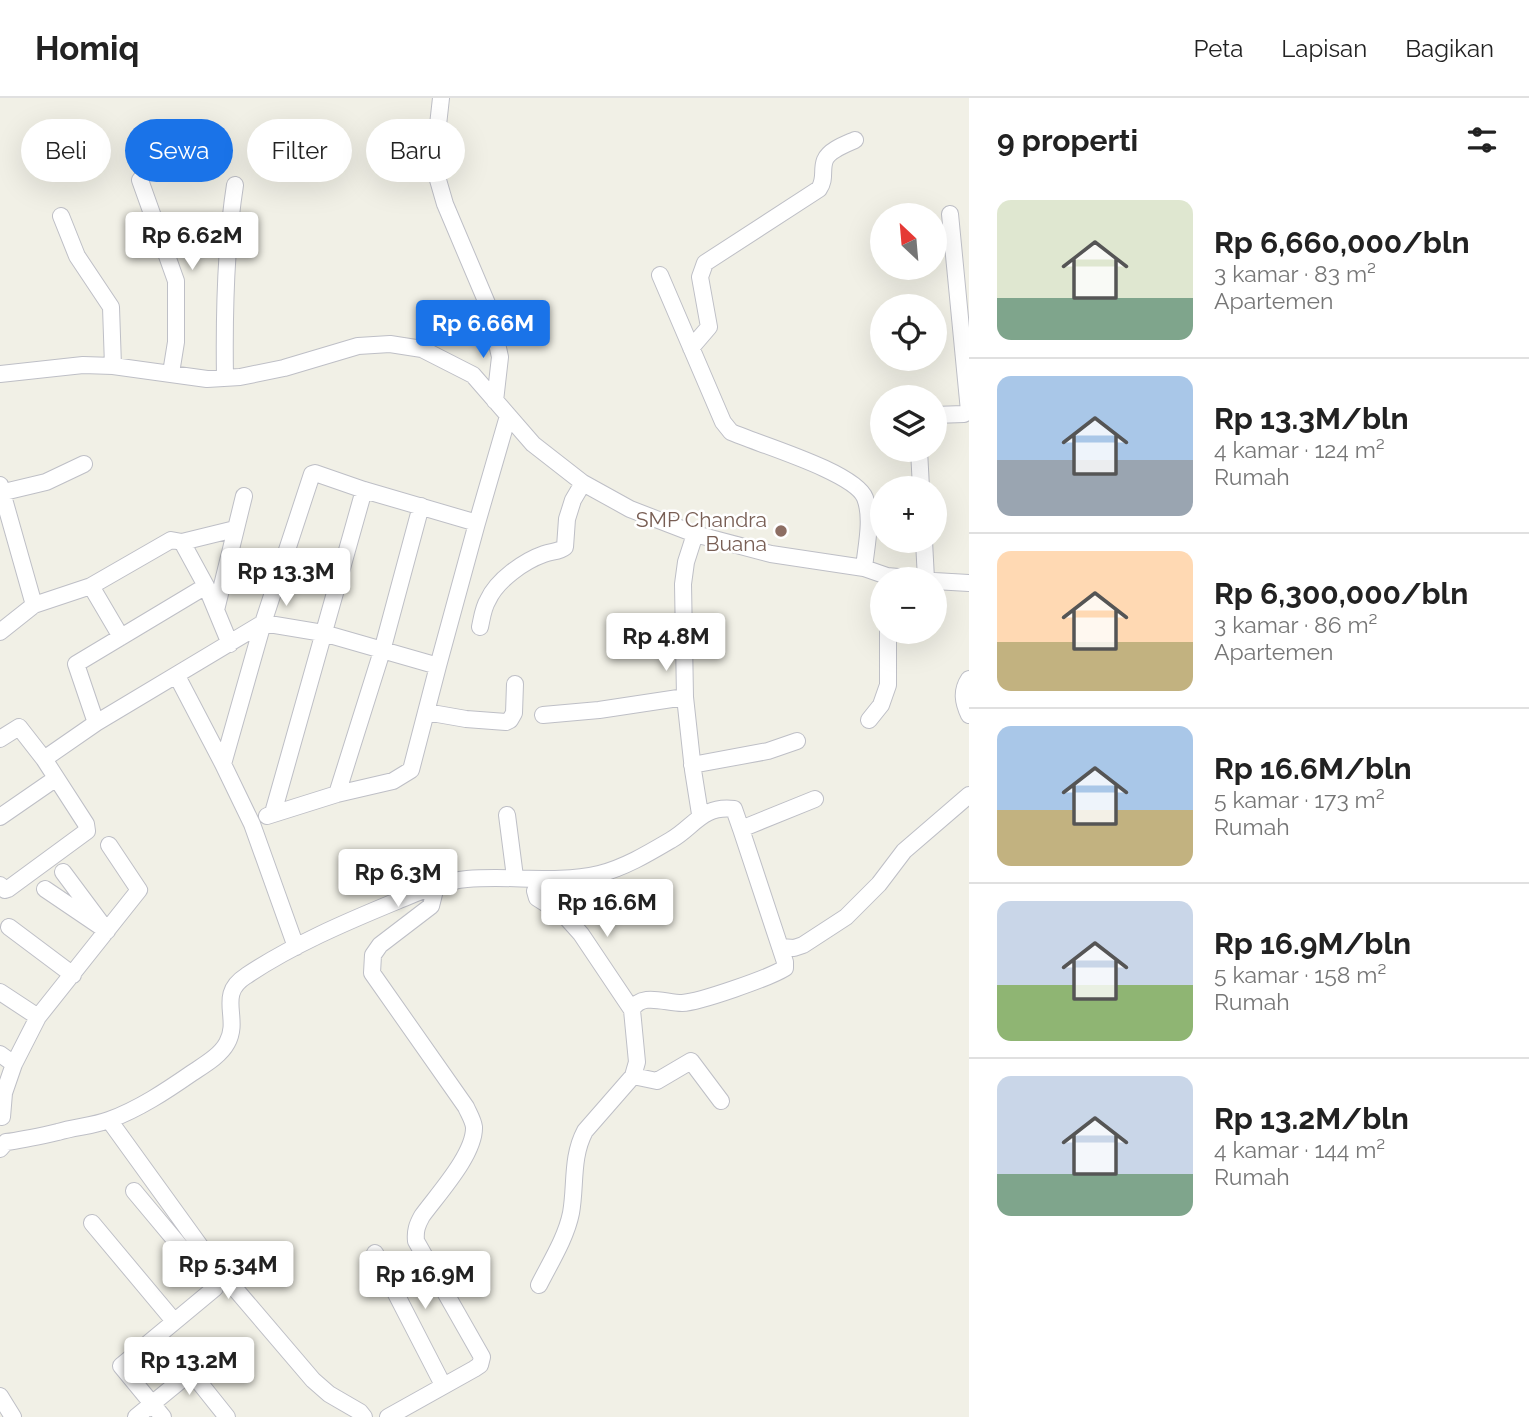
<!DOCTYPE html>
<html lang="id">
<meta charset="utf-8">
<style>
:root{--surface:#fff;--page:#f2f2f2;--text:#222;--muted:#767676;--line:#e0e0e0;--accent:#1a73e8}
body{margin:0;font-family:Raleway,sans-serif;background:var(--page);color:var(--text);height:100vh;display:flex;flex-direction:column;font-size:26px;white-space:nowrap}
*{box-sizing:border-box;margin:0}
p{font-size:23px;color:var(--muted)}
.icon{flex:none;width:38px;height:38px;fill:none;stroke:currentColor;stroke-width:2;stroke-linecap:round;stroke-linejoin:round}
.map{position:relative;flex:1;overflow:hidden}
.details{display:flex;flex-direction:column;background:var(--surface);width:560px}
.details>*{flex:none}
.top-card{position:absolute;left:21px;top:21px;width:665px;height:63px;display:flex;gap:14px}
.needle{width:46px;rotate:334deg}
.fabs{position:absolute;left:870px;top:105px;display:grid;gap:14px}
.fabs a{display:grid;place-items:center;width:77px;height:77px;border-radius:50%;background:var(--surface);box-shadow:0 7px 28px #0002;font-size:35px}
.price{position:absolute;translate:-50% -60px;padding:0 16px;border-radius:7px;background:#fff;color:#222;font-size:23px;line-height:46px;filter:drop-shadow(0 2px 4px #0008)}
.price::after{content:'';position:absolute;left:50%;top:42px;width:21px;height:16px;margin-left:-10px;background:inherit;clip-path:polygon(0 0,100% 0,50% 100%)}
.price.selected{background:var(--accent);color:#fff}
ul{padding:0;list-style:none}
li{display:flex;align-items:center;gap:21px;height:175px;padding:0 28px}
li+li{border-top:2px solid var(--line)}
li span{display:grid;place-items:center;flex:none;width:196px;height:140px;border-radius:14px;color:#555}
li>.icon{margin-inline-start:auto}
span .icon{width:84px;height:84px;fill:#fffc;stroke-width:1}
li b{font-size:30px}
h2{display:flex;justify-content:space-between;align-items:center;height:84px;padding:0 28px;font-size:30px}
.pill{padding:0 24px;border-radius:32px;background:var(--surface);box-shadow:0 7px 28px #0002;font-size:24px;line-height:63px}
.pill.selected{background:var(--accent);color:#fff}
header{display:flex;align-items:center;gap:42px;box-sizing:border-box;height:98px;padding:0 35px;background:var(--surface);border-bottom:2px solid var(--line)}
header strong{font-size:33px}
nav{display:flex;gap:38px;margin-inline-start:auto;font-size:24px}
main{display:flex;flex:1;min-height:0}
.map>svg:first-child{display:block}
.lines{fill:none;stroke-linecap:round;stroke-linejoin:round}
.minor-casing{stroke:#bebfc6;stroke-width:18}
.minor{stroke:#fff;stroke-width:16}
.education-dot{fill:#8d6e63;stroke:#fff;stroke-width:2.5}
.labels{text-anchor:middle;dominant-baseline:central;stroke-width:5;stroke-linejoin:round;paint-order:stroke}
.education-label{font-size:21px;fill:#785e54;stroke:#fff;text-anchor:end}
</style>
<header>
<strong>Homiq</strong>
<nav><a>Peta</a><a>Lapisan</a><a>Bagikan</a></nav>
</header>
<main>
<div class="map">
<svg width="969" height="1319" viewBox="0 0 969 1319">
<rect width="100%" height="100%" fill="#f1f0e6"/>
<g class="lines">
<!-- minor casing -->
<g class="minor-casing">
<path id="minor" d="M441,0l-6,54 1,21 9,31 44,104 11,49 -5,44
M140,82l36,101v61l-5,31
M61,118l16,40 34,51 2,59
M660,177l63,147 8,10c27,12 124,40 134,66 8,20 1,49 -1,70
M691,250l18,-21 -9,-50 5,-14 114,-74c7,-10 2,-19 6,-29 4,-10 21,-16 30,-20
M0,276l83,-9 30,1 94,13 33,-2 44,-9 74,-22 32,-2 32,5 51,26 60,69 50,39 47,26 65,25 76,20 93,14 23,8 33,3
M225,280c-1,-64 0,-129 10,-193
M934,317l30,-1 5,-3 -19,-197
M919,352l2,38
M0,387l34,120
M0,395l46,-11 38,-18
M695,436l-9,28 -3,22 2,113 8,73 7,44
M924,443l2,38
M182,444l53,-13
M934,483l35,2
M216,512l28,-114
M480,529c2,-9 3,-19 8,-27 9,-20 36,-39 56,-46 8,-3 15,-2 21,-7l2,-28 6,-19 10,-17
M0,534l34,-27 57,-19
M121,539l-30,-51 80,-46 11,2 24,44 24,58
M177,578l46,88
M969,581c-8,12 -6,23 0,36
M426,614l40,7 40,3 4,-2 4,-7 1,-29
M543,617l56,-5 86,-13
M869,622l12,-15 7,-20v-53
M96,625l-20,-59 130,-78
M0,641l19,-12 25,32
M692,667l76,-14 29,-10
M337,696l45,-143 39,-145
M273,715l91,-323
M507,717l8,62
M267,718l70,-22 56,-13 18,-11 27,-104
M0,719l55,-38
M541,781l-6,12 2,7 27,17 17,19 51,76
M0,787l5,5 3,-1 79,-58 -1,-7 -42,-65 52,-36 167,-100 49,-149 3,-1 49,17 113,33 31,-107
M45,791l62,42 -44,-59
M9,829l64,48
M296,849l-44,-123 -29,-60 40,-141 60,10 115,33 39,-143
M780,849l14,1 9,-3 43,-28 33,-33 25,-33 65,-56
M0,894l38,25 -24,47 -10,29 -2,24
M38,919l101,-127 -30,-45
M0,956l14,10
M633,978l24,5 34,-20 30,40
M109,1022l99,137 105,123 16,14 31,18 4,5
M0,1051l6,-7c17,-2 34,-6 52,-10 16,-5 35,-6 51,-12 30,-11 57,-29 83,-47 12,-8 28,-17 35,-30 14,-25 -11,-48 19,-67 46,-31 100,-54 151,-75 22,-9 46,-20 70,-22 44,-4 89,5 132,-5 25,-6 50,-21 72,-34 23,-13 31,-35 63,-31l7,20 74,-30
M134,1093l81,97 -94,78 42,51
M92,1125l82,98
M375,1155l68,132
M539,1187c11,-22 27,-47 32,-72 5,-27 0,-56 14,-82l48,-55 4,-14 -5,-52c9,-18 33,-7 50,-7 18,-1 87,-25 103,-35v-6l-44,-133
M191,1274l36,45
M0,1298l13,21
M136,1319l83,-68
M388,1319l86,-48 6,-4 2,-8 -66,-116c-1,-10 1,-16 6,-25 16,-22 53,-62 52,-89 -1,-7 -5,-13 -8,-20l-94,-134 1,-18 7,-10 51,-39 5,-20"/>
</g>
<!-- minor -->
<use href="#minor" class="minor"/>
</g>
<!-- markers -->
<circle class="education-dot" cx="781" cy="433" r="7"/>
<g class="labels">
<!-- education labels -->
<g class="education-label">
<text x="767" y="421">SMP Chandra<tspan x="767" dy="24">Buana</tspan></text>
</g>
</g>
</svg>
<div class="fabs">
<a><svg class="needle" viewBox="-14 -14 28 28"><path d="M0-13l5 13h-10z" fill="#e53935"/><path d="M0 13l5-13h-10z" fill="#767676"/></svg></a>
<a><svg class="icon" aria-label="locate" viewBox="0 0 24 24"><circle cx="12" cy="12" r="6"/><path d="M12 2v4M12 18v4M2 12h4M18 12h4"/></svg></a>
<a><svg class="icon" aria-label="layers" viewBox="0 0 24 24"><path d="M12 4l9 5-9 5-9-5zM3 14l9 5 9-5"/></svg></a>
<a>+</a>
<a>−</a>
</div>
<b class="price" style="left:192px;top:174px">Rp 6.62M</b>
<b class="price selected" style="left:483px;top:262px">Rp 6.66M</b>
<b class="price" style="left:286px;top:510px">Rp 13.3M</b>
<b class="price" style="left:666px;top:575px">Rp 4.8M</b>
<b class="price" style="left:398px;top:811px">Rp 6.3M</b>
<b class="price" style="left:607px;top:841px">Rp 16.6M</b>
<b class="price" style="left:228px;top:1203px">Rp 5.34M</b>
<b class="price" style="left:425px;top:1213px">Rp 16.9M</b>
<b class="price" style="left:189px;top:1299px">Rp 13.2M</b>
<div class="top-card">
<a class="pill">Beli</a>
<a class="pill selected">Sewa</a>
<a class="pill">Filter</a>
<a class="pill">Baru</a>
</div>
</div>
<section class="details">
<h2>9 properti<svg class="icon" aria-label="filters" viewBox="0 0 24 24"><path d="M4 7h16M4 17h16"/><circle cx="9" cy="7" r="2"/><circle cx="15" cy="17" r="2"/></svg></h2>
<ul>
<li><span style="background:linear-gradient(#dfe7d0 70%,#7fa58c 0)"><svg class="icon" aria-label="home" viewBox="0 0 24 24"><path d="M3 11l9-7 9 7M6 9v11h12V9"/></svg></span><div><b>Rp 6,660,000/bln</b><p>3 kamar · 83 m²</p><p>Apartemen</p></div></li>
<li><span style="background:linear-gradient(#a9c7e8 60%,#9aa5b1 0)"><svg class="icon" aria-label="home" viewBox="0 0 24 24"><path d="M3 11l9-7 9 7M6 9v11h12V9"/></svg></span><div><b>Rp 13.3M/bln</b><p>4 kamar · 124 m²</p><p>Rumah</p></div></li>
<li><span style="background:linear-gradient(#ffd9b3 65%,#c2b280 0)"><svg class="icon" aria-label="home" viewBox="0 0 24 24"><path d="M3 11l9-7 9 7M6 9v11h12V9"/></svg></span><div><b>Rp 6,300,000/bln</b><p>3 kamar · 86 m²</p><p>Apartemen</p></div></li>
<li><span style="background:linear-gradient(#a9c7e8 60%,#c2b280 0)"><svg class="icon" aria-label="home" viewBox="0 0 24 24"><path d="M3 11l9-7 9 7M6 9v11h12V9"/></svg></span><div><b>Rp 16.6M/bln</b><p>5 kamar · 173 m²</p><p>Rumah</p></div></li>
<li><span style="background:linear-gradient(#c9d6e8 60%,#8fb573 0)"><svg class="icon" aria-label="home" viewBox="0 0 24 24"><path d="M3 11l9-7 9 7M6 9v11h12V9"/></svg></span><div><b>Rp 16.9M/bln</b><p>5 kamar · 158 m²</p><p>Rumah</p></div></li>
<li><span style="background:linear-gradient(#c9d6e8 70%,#7fa58c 0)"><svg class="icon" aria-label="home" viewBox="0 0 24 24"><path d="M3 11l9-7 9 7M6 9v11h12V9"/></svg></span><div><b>Rp 13.2M/bln</b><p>4 kamar · 144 m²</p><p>Rumah</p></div></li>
</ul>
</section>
</main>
